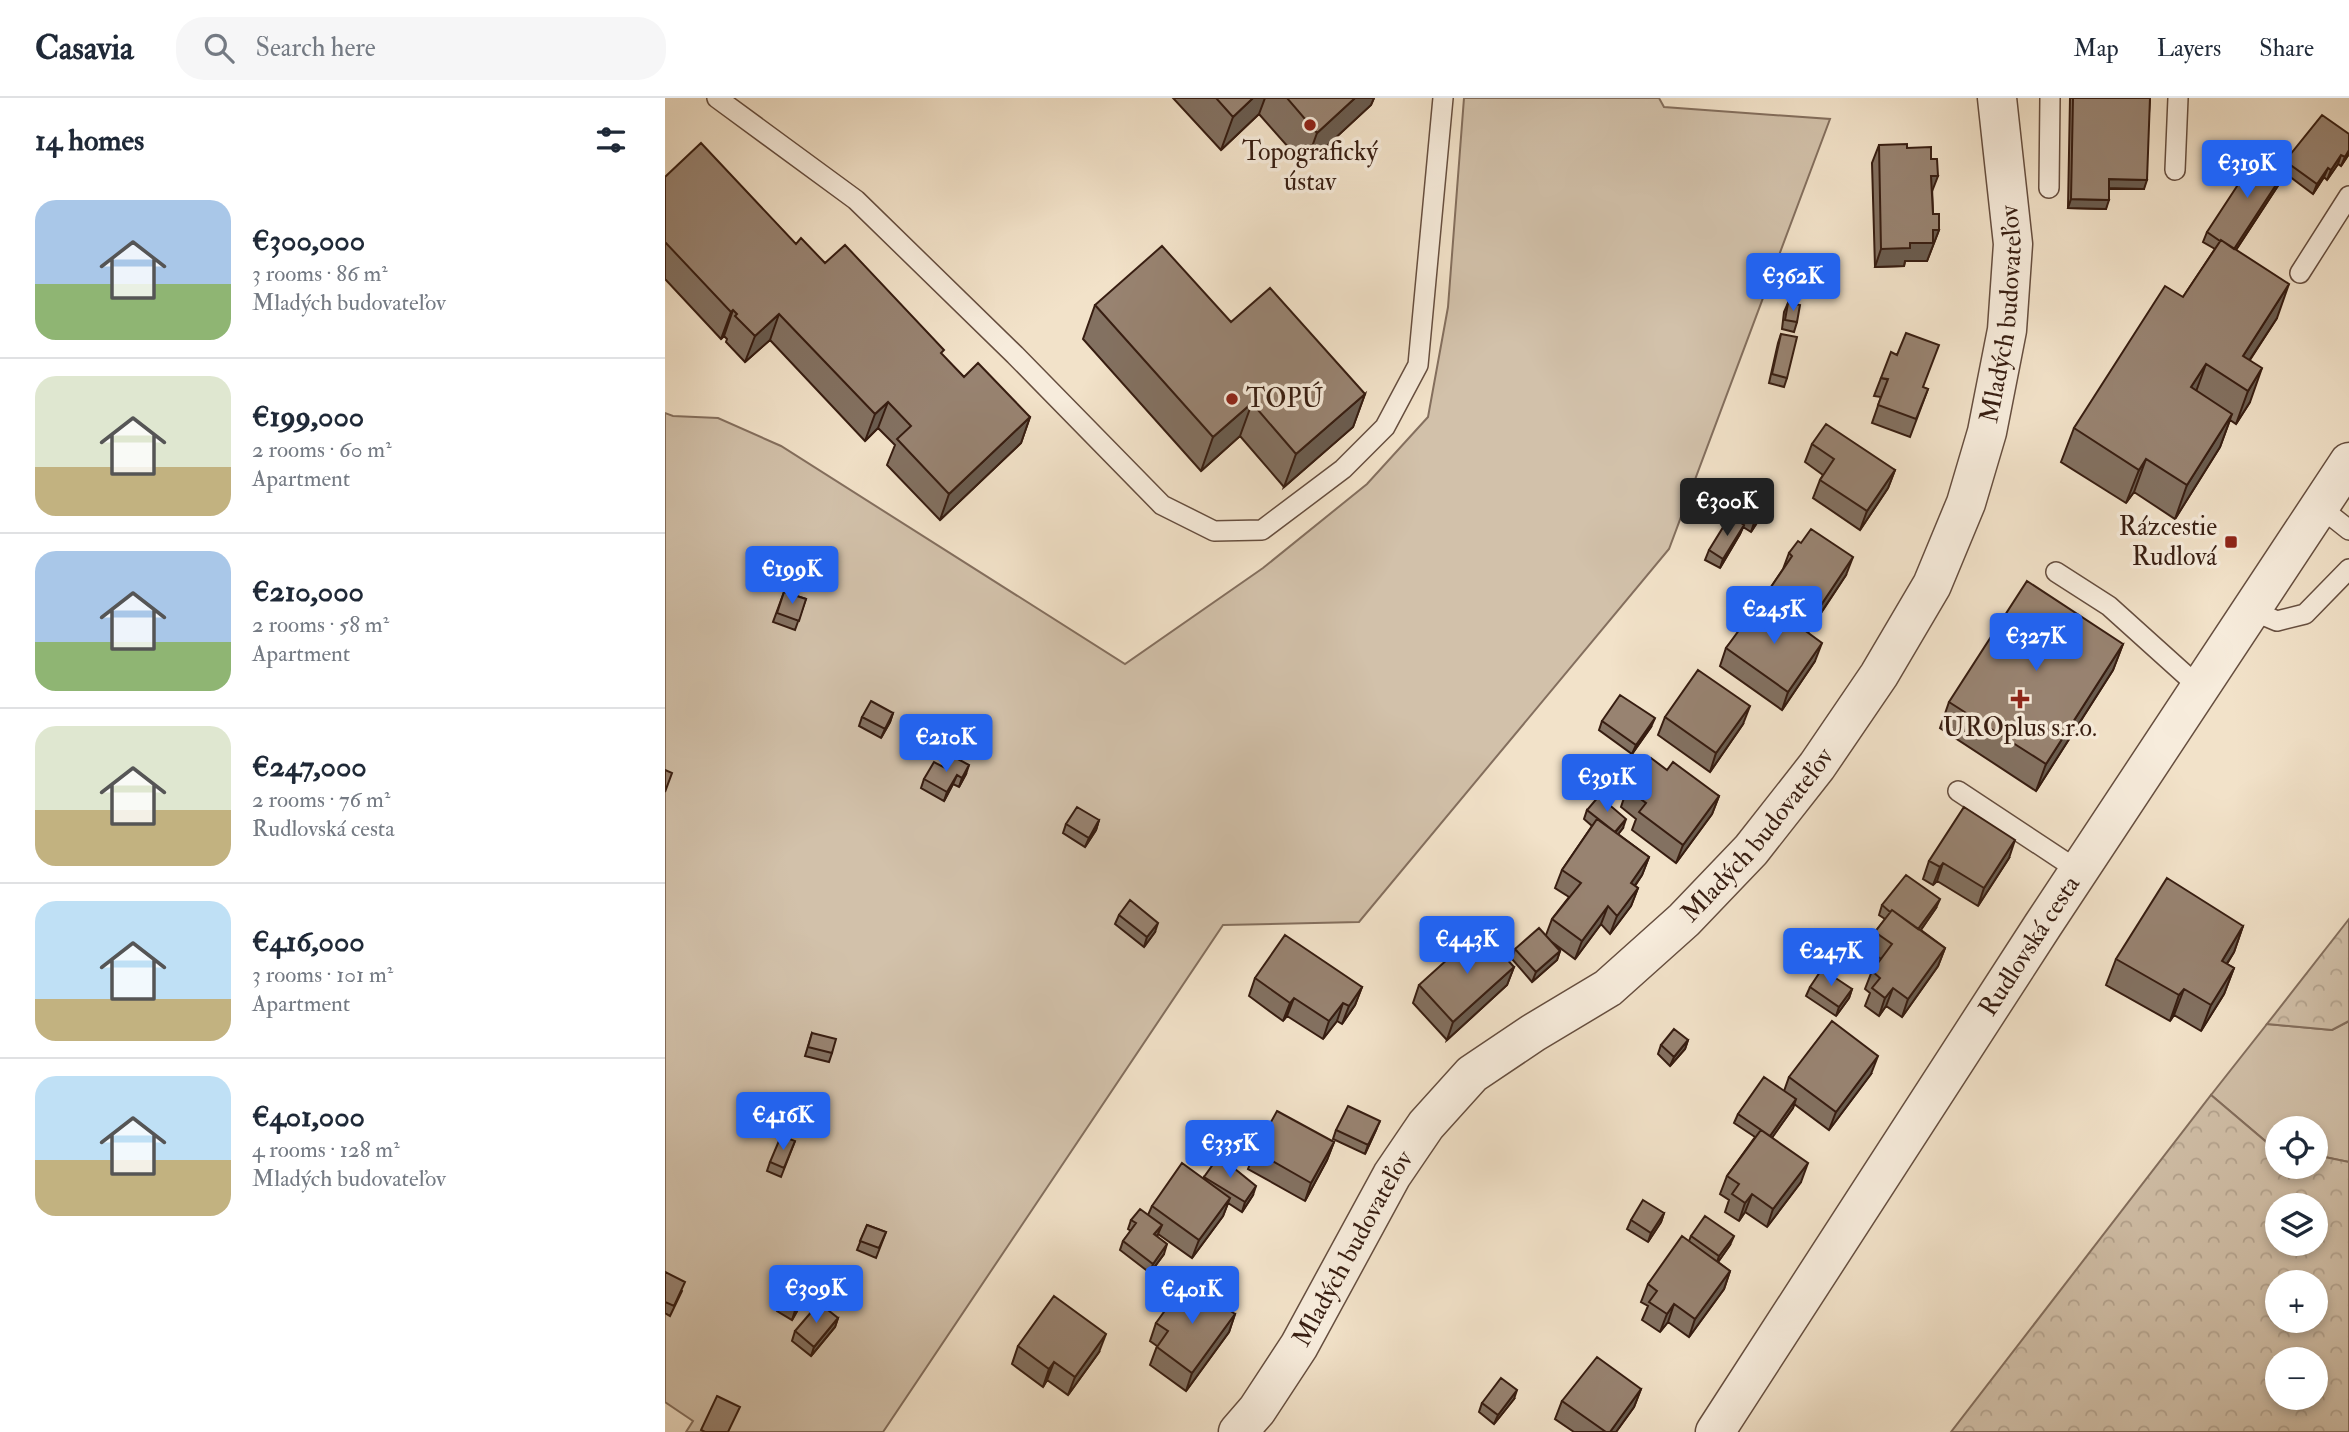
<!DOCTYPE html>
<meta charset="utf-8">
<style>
:root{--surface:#fff;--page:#f6f6f7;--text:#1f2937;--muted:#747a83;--line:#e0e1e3;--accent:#2563eb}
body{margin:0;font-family:"IM FELL Double Pica",serif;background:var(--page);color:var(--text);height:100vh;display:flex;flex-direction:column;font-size:26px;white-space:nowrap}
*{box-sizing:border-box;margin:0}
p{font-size:23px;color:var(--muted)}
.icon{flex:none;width:38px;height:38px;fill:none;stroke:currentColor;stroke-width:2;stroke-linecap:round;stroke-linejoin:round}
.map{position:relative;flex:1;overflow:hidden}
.side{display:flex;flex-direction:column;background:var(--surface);width:665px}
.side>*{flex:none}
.tools{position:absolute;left:1600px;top:1018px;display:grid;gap:14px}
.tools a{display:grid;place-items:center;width:63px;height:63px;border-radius:50%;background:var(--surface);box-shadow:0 4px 10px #0003;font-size:35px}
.price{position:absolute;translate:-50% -60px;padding:0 16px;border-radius:7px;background:var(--accent);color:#fff;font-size:23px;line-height:46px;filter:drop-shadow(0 2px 4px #0008)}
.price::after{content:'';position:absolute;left:50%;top:42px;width:21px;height:16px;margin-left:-10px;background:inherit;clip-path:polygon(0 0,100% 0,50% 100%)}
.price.current{background:#222;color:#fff}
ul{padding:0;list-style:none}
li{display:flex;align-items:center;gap:21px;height:175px;padding:0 35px}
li+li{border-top:2px solid var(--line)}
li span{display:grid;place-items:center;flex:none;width:196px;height:140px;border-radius:21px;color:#555}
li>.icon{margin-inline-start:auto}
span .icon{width:84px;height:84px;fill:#fffc;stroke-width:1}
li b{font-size:30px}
h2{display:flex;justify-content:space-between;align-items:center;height:84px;padding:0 35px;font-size:30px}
header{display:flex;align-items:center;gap:42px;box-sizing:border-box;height:98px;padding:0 35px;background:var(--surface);border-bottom:2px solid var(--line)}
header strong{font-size:33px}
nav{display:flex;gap:38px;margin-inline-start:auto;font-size:24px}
.search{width:490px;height:63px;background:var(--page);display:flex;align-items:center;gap:18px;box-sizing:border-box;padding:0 24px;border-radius:28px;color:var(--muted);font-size:26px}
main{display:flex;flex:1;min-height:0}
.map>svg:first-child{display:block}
.green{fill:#d2c1aa;stroke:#846f5e;stroke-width:2}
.forest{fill:url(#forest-crowns);stroke:#846f5e;stroke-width:2;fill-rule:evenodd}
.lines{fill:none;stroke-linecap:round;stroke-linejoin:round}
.service-casing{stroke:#664e3f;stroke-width:22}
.minor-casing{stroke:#664e3f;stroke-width:41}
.tertiary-casing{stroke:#664e3f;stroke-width:41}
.service{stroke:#f7ecdc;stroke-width:19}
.minor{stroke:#f7ecdc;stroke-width:38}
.tertiary{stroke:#f7ecdc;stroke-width:38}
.wall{fill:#837161;stroke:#371d11;stroke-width:2}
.shaded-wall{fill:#6a5c4f;stroke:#371d11;stroke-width:2}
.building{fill:#988371;stroke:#371d11;stroke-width:2}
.poi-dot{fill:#8f2418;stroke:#f7ecdc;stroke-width:2.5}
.labels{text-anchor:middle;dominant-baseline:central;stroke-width:7;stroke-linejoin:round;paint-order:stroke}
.poi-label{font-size:26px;fill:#371d11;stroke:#f7ecdc}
.street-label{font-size:26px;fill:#371d11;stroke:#f7ecdc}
</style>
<header>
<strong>Casavia</strong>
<div class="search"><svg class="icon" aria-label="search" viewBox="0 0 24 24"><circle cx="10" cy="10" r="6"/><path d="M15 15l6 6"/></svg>Search here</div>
<nav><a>Map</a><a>Layers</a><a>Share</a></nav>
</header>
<main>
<section class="side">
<h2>14 homes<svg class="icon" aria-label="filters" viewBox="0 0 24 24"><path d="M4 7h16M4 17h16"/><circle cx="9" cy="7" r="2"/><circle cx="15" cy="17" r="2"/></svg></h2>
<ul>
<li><span style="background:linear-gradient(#a9c7e8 60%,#8fb573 0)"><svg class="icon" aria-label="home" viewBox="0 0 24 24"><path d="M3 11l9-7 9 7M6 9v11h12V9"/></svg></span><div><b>€300,000</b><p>3 rooms · 86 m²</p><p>Mladých budovateľov</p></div></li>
<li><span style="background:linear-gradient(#dfe7d0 65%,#c2b280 0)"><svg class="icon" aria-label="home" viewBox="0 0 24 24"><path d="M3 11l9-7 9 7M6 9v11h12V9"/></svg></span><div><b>€199,000</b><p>2 rooms · 60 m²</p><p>Apartment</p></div></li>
<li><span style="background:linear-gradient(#a9c7e8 65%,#8fb573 0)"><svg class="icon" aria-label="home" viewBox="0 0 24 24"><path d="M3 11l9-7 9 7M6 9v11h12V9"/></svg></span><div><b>€210,000</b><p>2 rooms · 58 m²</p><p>Apartment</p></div></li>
<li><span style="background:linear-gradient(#dfe7d0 60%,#c2b280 0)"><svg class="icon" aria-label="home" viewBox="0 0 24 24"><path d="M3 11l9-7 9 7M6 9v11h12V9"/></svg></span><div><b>€247,000</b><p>2 rooms · 76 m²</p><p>Rudlovská cesta</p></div></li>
<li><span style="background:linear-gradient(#bfe0f5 70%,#c2b280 0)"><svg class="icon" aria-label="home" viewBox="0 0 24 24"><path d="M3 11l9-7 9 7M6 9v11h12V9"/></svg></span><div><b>€416,000</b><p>3 rooms · 101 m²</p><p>Apartment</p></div></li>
<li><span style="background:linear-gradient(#bfe0f5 60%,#c2b280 0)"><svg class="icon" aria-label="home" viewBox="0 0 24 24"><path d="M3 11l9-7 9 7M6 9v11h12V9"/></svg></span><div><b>€401,000</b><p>4 rooms · 128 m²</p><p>Mladých budovateľov</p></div></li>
</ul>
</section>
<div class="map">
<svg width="1684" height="1334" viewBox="0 0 1684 1334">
<defs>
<pattern id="forest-crowns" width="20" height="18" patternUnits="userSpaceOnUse" patternTransform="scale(1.75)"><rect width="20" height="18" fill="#d2c1aa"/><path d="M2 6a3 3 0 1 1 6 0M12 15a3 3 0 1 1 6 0" fill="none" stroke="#b5a591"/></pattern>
</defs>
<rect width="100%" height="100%" fill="#f2e2c9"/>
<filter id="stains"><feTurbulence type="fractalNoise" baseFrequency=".00286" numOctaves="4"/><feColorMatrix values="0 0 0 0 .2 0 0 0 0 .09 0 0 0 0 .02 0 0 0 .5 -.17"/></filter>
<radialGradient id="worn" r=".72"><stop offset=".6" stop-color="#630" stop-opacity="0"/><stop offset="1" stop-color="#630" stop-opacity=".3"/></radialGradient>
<!-- green -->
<path class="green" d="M799,0h195l5,9 166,12 -161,430 -310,373 -136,3 -340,507h-197l7,-11 -28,-19v-989l8,3 45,2 63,28 344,218 138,-96 104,-84 61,-67 20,-110z
M1684,923v141l-34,-7v-26h-38v18l-7,-2 -59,-50 56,-71 65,6z"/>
<!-- forest -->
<path class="forest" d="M1684,821v102l-17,9 -65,-6z
M1546,997l59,50 7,2v20h38v-12l34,7v270h-398zM1612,1108h38v38h-38zM1612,1185h38v38h-38zM1612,1262h38v38h-38z"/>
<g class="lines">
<!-- service casing -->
<g class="service-casing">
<path id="service" d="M52,0l139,102 159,155 147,150 52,26 48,-1 81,-61 42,-42 33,-62 25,-267
M1510,72l3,-72
M1384,90l1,-90
M1635,175l49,-77
M1655,409l29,23
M1391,474l53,34 91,82
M1586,512l26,11 28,-7 44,-45
M1293,693l121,80"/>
</g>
<!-- minor casing -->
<g class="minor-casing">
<g id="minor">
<path id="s1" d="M573,1334l19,-22 42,-64 93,-171 34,-50 46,-51 61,-41 75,-45 76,-68 67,-70 66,-84 62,-91 53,-90 34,-82 21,-71 20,-102 6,-86 -16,-146"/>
</g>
</g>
<!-- tertiary casing -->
<g class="tertiary-casing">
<g id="tertiary">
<path id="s2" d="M1050,1334l328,-507 306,-463"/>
</g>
</g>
<!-- service -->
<use href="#service" class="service"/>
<!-- minor -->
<use href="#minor" class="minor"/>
<!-- tertiary -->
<use href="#tertiary" class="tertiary"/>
</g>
<!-- wall -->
<path class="wall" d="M508,0h201l-3,7 -66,61 -46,-52 -38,36z
M1405,0h80l-6,91h-35l-3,20 -38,-1z
M1684,36v20l-8,12 -3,-2 -11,16 -3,-3 -11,17 -28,-21 -2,5 -47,72 41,68 -27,42v42l-14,22 -6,-4 -10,27 -45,72 -41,-27 -8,11 -65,-41 13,-34 109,-131 32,-48 -12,-7 4,-10 76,-66 2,-5z
M1214,47l28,3 24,11 2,55 6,16 -12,31h-22l-1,5 -29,1 -3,-104z
M0,79l131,67 29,19 117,92 22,22 66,40 -9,26 -81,77 -53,-55 8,-20 -17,-17 -13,13 -95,-101 -25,22 -19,-20 1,-3 -3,-3 -3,3 -56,-60z
M1123,205l9,19 -3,10 -12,-3 2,-17z
M430,207l136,17 134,72 -12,33 -69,60 -44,-51 -39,35 -118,-132z
M1116,236l6,44 -3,9 -15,-4 9,-40z
M1216,280l47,11 -18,48 -38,-14 9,-26 -7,-1z
M1147,346l83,26 -7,18 -28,42 -47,-32 7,-18 3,-5 -18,-13z
M1097,417l-11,17 -8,-5 -3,7 -20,34 -15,-8 4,-10 33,-26 3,-7z
M1124,455l57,22 -38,58 7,28 -33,49 -62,-44 6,-18 39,-46 6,-15 12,-18z
M119,494l22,7 -11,31 -22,-8z
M1458,546l-10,26 -77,121 -96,-63 9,-26z
M228,615l-3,9 -9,16 -22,-12 3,-9z
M1000,619l78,7 -33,48 -52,-37z
M937,623l49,6 -19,27 -33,-24z
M282,671l19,5 -7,13 -6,-3 -9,17 -23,-13 3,-9z
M1002,672l52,26 -7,18 -36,49 -44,-33 4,-11 -15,-12 6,-18z
M922,712l36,18 -5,6 31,23 -7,18 -7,11 3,2 -7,18 -21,28 -9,-10 -26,35 -23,-17 8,9 -3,9 -25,22 -20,-23 3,-10 31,-14 6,-16 17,-22 -14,-9 7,-18 30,-44 -8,-7z
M434,722l-3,10 -11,17 -22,-14 3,-9z
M1344,760l-31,48 -41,-25 -4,4 -10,-6 6,-18z
M1217,807l54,3 -15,22 24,18 -7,18 -36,51 -16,-11 -7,10 -14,-10 5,-13 -5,-4 7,-18 9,-12 -13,-9 7,-18 10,-13 -6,-4z
M454,817l36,17 -11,15 -29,-23z
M1578,828l-9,26 -7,12 7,4 -10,26 -23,37 -27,-16 -4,6 -64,-36 10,-26z
M849,869l-7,18 -60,55 -34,-37 6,-18z
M590,880l107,9 -7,18 -13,19 -5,-3 -14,18 -36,-23 -4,5 -34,-25z
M1145,889l42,2 -3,9 -13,18 -30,-20z
M147,935l20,20 -3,9 -24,-6z
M1023,942l-3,9 -15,17 -12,-12 3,-9z
M1206,976l-42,56 -35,-26 -1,4 -21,29 29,45 -34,45 -22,-15 -6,9 -14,-9 4,-12 -9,-6 7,-18 28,-39 -21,-14 4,-9 46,-23 5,-14z
M671,1032h40l-11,24 -32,-15z
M130,1043l-14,36 -14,-6 3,-9z
M669,1044l-7,18 -22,41 -57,-32 7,-18z
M539,1079l49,18 -11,17 -14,-9 -5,13 -31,42 -34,-24 -1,2 7,18 -14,19 -30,-23 3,-9 8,-10 -3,-2 3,-9 17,-5 4,-9 52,-27z
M999,1115l-3,9 -13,20 -21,-13 4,-9z
M202,1127l19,7 -10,26 -19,-8z
M1026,1138l39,9 -12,17 12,9 -6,18 -35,48 -21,-15 -8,10 -18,-12 6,-14 -7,-4 7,-18 41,-43z
M0,1174l17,19 -12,25 -5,-3z
M140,1199l-13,23 -15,-9 3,-9z
M570,1216l-6,18 -43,59 -36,-26 7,-19 -7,-5 6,-18z
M173,1220l-3,9 -24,29 -19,-15 3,-10z
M353,1248l81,6 -31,43 -21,-15 -4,7 -31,-23z
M976,1291l-7,18 -18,25h-42l-19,-13 7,-18z
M849,1301l-20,25 -15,-12 3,-9z"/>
<!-- shaded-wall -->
<path class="shaded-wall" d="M588,0h12l-6,16 -38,36 12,-33z
M690,0h19l-3,7 -66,61 12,-33z
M1684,52v4l-8,12 4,-9z
M1676,57l-3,9 -11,16 4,-10z
M1622,70l-4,10 -53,81 3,-9z
M1663,70l-4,9 -11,17 4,-10z
M1266,78h7l-7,18z
M1444,81l38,1 -3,9 -38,-1z
M1406,101l38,1 -3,9 -38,-1z
M1268,132h6l-12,31h-22l-1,5 -29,1 6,-18 29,-6z
M1624,186l-12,34 -42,64 8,-26z
M68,212l-9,26 -3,3 10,-27z
M114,216l-9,26 -25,22 10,-26z
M1541,266l-12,33 -3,-10z
M1597,270l-12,34 -14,22 12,-33z
M700,296l-12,33 -69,60 12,-33z
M223,304l-10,26 -13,13 10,-27z
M587,305l-12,33 -39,35 12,-34z
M1567,316l-12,33 -45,72 12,-34z
M365,319l-9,26 -81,77 9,-26z
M1481,361l-12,33 -8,11 13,-33z
M1230,372l-7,18 -28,42 7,-19z
M1101,408l-4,9 -11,17 3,-9z
M1079,427l-4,9 -20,34 3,-9z
M1188,459l-7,18 -40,60 7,-18z
M1157,545l-7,18 -33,49 6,-18z
M1458,546l-10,26 -77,121 10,-27z
M1085,608l-7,18 -33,48 6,-19z
M228,615l-3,9 -9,16 4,-9z
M990,620l-4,9 -19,27 4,-9z
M304,667l-3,9 -7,13 3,-9z
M292,677l-4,9 -9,17 3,-9z
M1054,698l-7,18 -36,49 7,-18z
M961,721l-3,9 -11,14 3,-9z
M434,722l-3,10 -11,17 4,-9z
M1350,742l-6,18 -31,48 6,-18z
M984,759l-7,18 -18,26 7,-18z
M1278,765l-6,18 -4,4 7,-18z
M973,790l-7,18 -21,28 7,-18z
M1275,801l-4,9 -23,33 3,-9z
M943,808l-7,18 -26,35 7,-18z
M493,825l-3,9 -11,15 3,-10z
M1578,828l-9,26 -22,35 10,-26z
M1280,850l-7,18 -36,51 6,-18z
M895,853l-3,9 -25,22 4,-10z
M849,869l-7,18 -60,55 6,-18z
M1569,870l-10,26 -23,37 10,-26z
M697,889l-7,18 -13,19 7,-18z
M1228,890l-7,18 -7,10 6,-18z
M1187,891l-3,9 -13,18 3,-9z
M1519,891l-10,26 -4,6 9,-26z
M629,900l-7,18 -4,5 7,-18z
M678,905l-6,18 -14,18 6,-18z
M1023,942l-3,9 -15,17 4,-9z
M1213,958l-7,18 -42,56 7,-18z
M1131,1001l-3,9 -26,37 3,-9z
M715,1023l-4,9 -11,24 3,-9z
M669,1044l-7,18 -22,41 6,-18z
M1143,1065l-7,19 -34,45 6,-18z
M591,1088l-3,9 -11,17 3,-10z
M1087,1096l-7,18 -6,9 6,-18z
M565,1100l-7,18 -31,42 7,-18z
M999,1115l-3,9 -13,20 3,-9z
M497,1127l-4,9 -7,9 3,-9z
M1069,1138l-4,9 -14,20 3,-9z
M502,1146l-3,10 -14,19 3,-9z
M1065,1173l-6,18 -35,48 6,-18z
M144,1190l-4,9 -13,23 3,-9z
M1009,1206l-6,18 -8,10 7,-18z
M570,1216l-6,18 -43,59 6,-18z
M173,1220l-3,9 -24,29 3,-9z
M441,1236l-7,18 -31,43 7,-18z
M389,1264l-7,18 -4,7 6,-18z
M976,1291l-7,18 -18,25h-6z
M852,1292l-3,9 -20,25 4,-9z"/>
<!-- building -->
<path class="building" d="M551,0h37l-20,19z
M622,0h68l-38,35z
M1408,0h77l-3,82 -38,-1v21l-38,-1z
M1657,17l27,19v16l-4,7 -4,-2 -10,15 -3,-2 -11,16 -32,-23z
M36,45l95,101 5,-6 24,25 20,-18 99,105 -3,3 23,24 14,-14 52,54 -81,77 -52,-55 14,-13 -23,-24 -13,12 -96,-100 -24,22 -20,-20 2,-2 -4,-4 -2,2 -66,-70v-65z
M1242,46v4l24,-1v12h6l1,17h-7l2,38h6v16h-6v13h-23v5l-29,1 -2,-104z
M1595,53l27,17 -53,81 -13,-9 -1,1 -13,-9z
M1556,142l68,44 -46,72 19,12 -14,23 -42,-27 -15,23 41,27 -45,71 -41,-26 -7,11 -65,-42 91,-142 18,11z
M497,148l69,76 39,-34 95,106 -69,60 -44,-51 -39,34 -118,-132z
M1123,205l12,2 -3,17 -12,-2z
M1241,235l33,12 -16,42 5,2 -12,30 -38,-14 10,-26 -7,-1 10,-26 6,3z
M1116,236l16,3 -10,41 -15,-4z
M1161,326l69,46 -28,41 -47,-31 14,-21 -22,-15z
M1091,401l10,7 -12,17 -9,-6z
M1065,418l14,9 -21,34 -14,-9z
M1146,431l42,28 -40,60 -42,-30 21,-31 -3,-3 9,-12 3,2z
M1362,483l96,63 -77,120 -97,-62z
M119,494l22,7 -7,22 -22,-8z
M1097,501l60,44 -34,49 -62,-44z
M1033,572l52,36 -34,47 -51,-36z
M955,597l35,23 -19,27 -34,-24z
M206,603l22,12 -8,16 -23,-12z
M289,659l15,8 -7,13 -5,-3 -10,17 -23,-13 10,-17 13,7z
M986,660l16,12 6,-8 46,34 -36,49 -44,-33 7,-9 -19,-14z
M0,672l7,3 -7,19z
M934,698l27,23 -11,13 -28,-22z
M412,709l22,13 -10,18 -23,-14z
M1299,709l51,33 -31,48 -41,-25 -3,4 -11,-6z
M932,721l52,38 -18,26 7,5 -21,28 -9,-10 -26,35 -30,-22 29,-36 -19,-13z
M1241,777l34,24 -22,30 -26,-19 -2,2 -8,-7z
M1502,780l76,48 -21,35 12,7 -23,37 -27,-16 -5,6 -63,-36z
M465,802l28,23 -11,14 -28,-22z
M1227,812l53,38 -37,51 -15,-11 -8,10 -13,-10 8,-10 -8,-7 20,-27 -17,-12z
M874,830l21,23 -24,21 -21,-23z
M815,832l34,37 -61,55 -34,-37z
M620,837l77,52 -13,19 -6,-3 -14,18 -35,-23 -4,5 -35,-25z
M1157,871l30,20 -13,18 -29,-20z
M1167,923l46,35 -42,56 -47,-35z
M1009,931l14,11 -14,17 -13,-12z
M147,935l24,6 -4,14 -24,-6z
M1099,979l32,22 -26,37 -32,-22z
M683,1008l32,15 -12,24 -32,-15z
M612,1013l57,31 -23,41 -56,-32z
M1096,1032l47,33 -35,46 -21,-15 -7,9 -13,-9 7,-10 -12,-8z
M116,1038l14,5 -11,27 -14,-6z
M554,1058l37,30 -11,16 -41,-25z
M517,1065l48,35 -31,42 -47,-34z
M978,1102l21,13 -13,20 -20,-13z
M475,1111l22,16 -8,9 13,10 -14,20 -30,-23 13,-18 -5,-3z
M1040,1118l29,20 -15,20 -28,-20z
M202,1127l19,7 -7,16 -19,-7z
M1017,1138l48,35 -35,48 -21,-15 -7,10 -18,-12 8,-11 -9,-7z
M0,1174l20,10 -11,24 -9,-4z
M129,1182l15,8 -14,23 -15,-9z
M522,1182l48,34 -43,59 -35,-26 11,-16 -12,-8z
M389,1198l52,38 -31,43 -21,-15 -5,7 -31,-23z
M154,1205l19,15 -24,29 -19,-16z
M932,1259l44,32 -31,43h-4l-44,-31z
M836,1280l16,12 -19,25 -16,-12z
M52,1298l23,11 -12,25h-23l-4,-2z"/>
<!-- markers -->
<g class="poi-dot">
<circle cx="645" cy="27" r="7"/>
<circle cx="567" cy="301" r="7"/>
<rect x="1559" y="437" width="14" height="14" rx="3.5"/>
<path d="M1351.5 590.5h7v7h7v7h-7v7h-7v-7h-7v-7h7z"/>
</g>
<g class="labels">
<!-- poi labels -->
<g class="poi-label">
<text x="645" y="54">Topografický<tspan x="645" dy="30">ústav</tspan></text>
<text x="581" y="301" text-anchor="start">TOPÚ</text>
<text x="1552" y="429" text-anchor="end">Rázcestie<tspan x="1552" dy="30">Rudlová</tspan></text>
<text x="1355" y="630">UROplus s.r.o.</text>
</g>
<!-- street labels -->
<g class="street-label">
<text stroke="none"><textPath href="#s1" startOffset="1393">Mladých budovateľov</textPath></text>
<text stroke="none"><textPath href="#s1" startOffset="805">Mladých budovateľov</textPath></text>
<text stroke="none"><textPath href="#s2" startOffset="579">Rudlovská cesta</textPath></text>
<text stroke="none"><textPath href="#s1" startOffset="217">Mladých budovateľov</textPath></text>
</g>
</g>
<rect width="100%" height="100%" filter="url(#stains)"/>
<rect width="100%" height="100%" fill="url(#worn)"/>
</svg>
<div class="tools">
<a><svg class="icon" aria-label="locate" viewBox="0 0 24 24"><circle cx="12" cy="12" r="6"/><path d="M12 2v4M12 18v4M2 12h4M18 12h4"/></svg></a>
<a><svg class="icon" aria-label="layers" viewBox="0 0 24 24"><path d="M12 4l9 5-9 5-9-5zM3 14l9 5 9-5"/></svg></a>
<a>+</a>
<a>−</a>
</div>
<b class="price" style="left:1582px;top:102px">€319K</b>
<b class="price" style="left:1128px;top:215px">€362K</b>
<b class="price current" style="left:1062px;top:440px">€300K</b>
<b class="price" style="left:127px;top:508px">€199K</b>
<b class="price" style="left:1109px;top:548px">€245K</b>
<b class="price" style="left:1371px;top:575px">€327K</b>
<b class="price" style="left:281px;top:676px">€210K</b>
<b class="price" style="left:942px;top:716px">€391K</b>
<b class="price" style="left:802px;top:878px">€443K</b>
<b class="price" style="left:1166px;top:890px">€247K</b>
<b class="price" style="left:118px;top:1054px">€416K</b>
<b class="price" style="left:565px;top:1082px">€335K</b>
<b class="price" style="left:151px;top:1227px">€309K</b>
<b class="price" style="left:527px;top:1228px">€401K</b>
</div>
</main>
